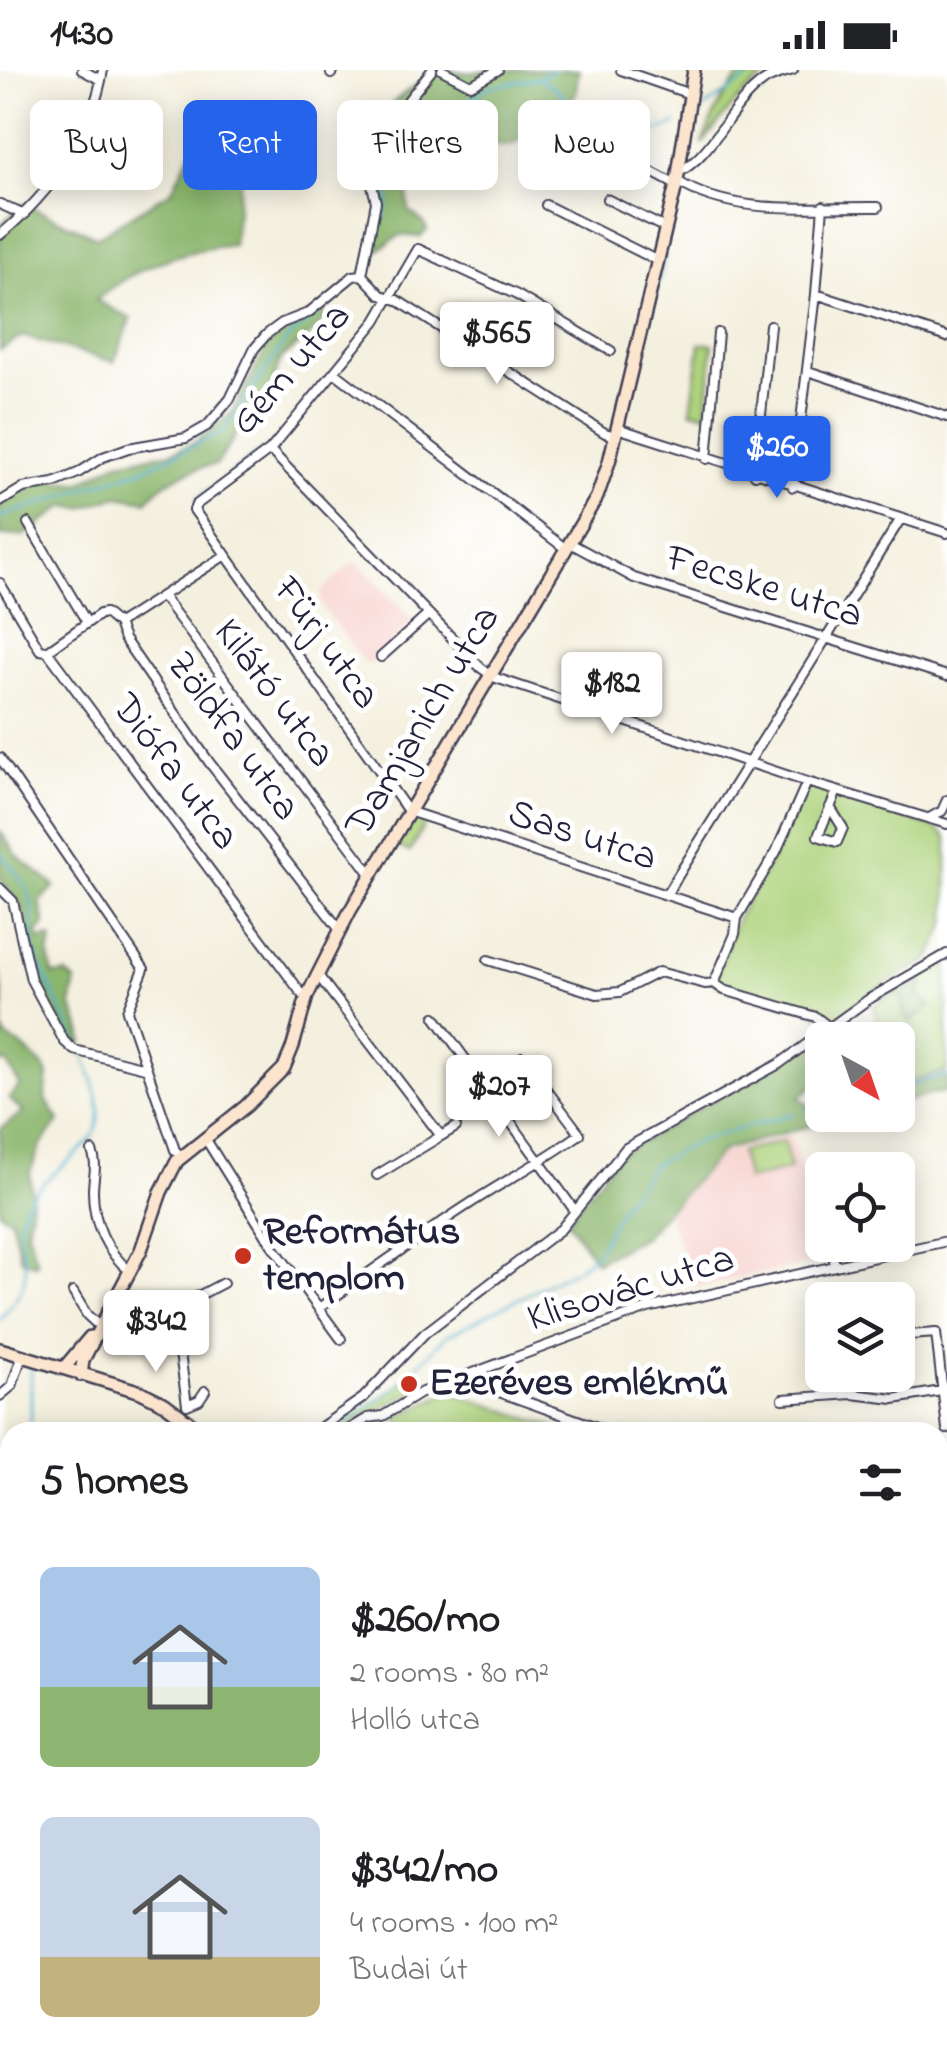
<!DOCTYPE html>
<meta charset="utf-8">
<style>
:root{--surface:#fff;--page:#f6f6f6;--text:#202124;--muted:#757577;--accent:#2563eb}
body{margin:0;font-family:"Indie Flower",sans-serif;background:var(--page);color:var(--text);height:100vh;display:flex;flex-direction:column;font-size:38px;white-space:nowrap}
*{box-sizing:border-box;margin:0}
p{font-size:32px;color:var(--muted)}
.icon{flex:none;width:55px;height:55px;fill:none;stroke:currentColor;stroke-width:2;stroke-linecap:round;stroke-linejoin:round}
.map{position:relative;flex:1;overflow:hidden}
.panel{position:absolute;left:0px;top:1352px;width:948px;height:642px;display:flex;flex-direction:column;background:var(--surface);border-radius:30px 30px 0 0;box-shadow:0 5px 25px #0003}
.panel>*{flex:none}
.guide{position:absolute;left:30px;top:30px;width:888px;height:90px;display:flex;gap:20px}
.needle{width:65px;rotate:140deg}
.buttons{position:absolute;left:805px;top:952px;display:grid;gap:20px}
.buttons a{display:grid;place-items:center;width:110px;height:110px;border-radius:15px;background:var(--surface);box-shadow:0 5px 25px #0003;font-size:50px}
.price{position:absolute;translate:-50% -85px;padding:0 22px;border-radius:10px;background:#fff;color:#222;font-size:32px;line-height:65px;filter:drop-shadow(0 2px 5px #0008)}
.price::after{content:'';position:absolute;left:50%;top:60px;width:30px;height:22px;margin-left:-15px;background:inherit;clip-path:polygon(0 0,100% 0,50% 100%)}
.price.active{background:var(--accent);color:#fff}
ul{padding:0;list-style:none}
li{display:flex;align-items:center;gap:30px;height:250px;padding:0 40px}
li span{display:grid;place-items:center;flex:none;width:280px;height:200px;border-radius:15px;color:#555}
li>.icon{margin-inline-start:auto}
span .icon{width:120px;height:120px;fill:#fffc;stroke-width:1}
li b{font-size:42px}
h2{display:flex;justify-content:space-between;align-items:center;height:120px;padding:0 40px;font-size:42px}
.chip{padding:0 35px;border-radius:15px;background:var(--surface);box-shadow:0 5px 25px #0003;font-size:35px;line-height:90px}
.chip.active{background:var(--accent);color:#fff}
.status{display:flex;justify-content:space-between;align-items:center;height:70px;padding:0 50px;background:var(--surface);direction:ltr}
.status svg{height:28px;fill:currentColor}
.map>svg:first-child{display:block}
.built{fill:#f7d0cb}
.green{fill:#aed37d;stroke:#687a5c;stroke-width:2.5}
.forest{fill:#8ab56c;stroke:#566c54;stroke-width:2.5}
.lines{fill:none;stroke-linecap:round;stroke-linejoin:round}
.stream{stroke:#4fafce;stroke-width:2.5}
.street-casing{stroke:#424154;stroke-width:12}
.secondary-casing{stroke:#424154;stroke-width:16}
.street{stroke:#fff;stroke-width:8}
.secondary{stroke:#fce5cf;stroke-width:11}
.tram{stroke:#22223b;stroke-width:2.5}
.poi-dot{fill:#c8321e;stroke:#fff;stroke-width:4}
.labels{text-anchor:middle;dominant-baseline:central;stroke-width:10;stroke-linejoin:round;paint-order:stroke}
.street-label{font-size:40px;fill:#22223b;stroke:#fff}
.poi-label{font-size:40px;font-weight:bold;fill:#22223b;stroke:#fff;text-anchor:start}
</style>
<div class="status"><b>14:30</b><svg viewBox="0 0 49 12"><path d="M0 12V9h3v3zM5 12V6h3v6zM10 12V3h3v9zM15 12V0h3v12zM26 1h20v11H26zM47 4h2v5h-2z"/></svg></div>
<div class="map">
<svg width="947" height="1994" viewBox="0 0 947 1994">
<rect width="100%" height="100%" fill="#fff"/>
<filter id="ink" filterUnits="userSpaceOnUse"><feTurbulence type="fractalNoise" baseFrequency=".01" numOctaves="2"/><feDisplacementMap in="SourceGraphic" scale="20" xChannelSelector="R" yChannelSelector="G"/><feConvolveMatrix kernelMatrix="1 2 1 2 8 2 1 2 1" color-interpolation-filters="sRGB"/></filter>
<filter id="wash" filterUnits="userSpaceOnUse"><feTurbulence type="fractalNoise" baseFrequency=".0048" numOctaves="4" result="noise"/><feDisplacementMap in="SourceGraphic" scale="40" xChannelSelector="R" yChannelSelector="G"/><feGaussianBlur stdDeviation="2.25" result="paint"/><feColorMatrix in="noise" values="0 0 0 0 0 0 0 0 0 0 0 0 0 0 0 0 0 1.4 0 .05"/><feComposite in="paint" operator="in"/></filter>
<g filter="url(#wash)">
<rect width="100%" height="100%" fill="#f4f0df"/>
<!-- built -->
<path class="built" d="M355,490l59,61 -47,45 -47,-62 1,-12z
M791,1065l36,126 -132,26 -27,-73 54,-61z"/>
<!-- green -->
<path class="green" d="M747,0h34c-35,12 -56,46 -79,74 11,-29 22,-53 45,-74z
M700,274h13l-6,69 -16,-2z
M807,712l129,46 11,9v85l-18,38 -41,22 -56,39 -29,-14 -89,-24 23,-65 39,-66z
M408,741l19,8 -17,33 -19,-9z
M947,887v114l-49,14v-45h-20l2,-5 -6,-30z
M784,1071l6,28 -43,11 -7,-28z
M409,1308l13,9 -44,23 1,3c-18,1 -30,19 -46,19z
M452,1321l4,3 101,34 -2,4h-150l-9,-15z"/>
<!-- forest -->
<path class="forest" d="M447,0l23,3 17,-3h92l-4,25 -8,6 -28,-2c-24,66 -29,45 -83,38 -10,-1 -22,2 -32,4 -13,22 -19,44 -15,70l14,11 4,8 -7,7 -20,-2 -23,16c-5,-16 6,-30 4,-46 -1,-11 -7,-21 -9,-31 -10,-55 30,-86 75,-104z
M210,44l37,9 -14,122c-51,5 -98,22 -137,55l35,19 -17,43 -92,-26 -22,14v-124l23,-22 74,33 74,-46z
M321,240l5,7 -15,17 -31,26 -13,45 -30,28 -20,31c-27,5 -53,15 -70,37l-29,-5 -35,12 -18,-2 -40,29 -25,1v-32l32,-25 48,4 38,-21 54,-10 22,-9 37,-29 37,-69 17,-16z
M0,761l17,25 38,30 -15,16 5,22 -8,9 4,7 6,-3 5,2 -3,17 4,19 14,-1 9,8 -5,23 9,21 3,16 -13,-2 -38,-74 -10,-59 -22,-29z
M0,900l4,36 -2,24 5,8 13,7 24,22 4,8 -3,23 14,23 -19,26 -10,25 2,28 -5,31 10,32 -4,1 -12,-5 -10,-40 -11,-7v-83l24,-17 -15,-13 11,-14 -14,-23 -6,1z
M920,910l3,4 -4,11 12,11 -20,16 -7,-7 -3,-20 -7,-1 1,-4z
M848,952l10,18h-36v39l-23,18 17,13 6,-2v7h27l-126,35 -80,87 -47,25 -28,-41 49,-65z
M947,1005v16l-49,12v-14z"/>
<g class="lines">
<!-- stream -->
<path class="stream" d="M538,8c16,7 25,17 37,29 33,30 62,34 101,17
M697,43l63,-43
M369,188l19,-53 3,-65 21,-26 37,-2 40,-25 48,-9 19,-8
M647,260l18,-75
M197,429l68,-51
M0,447l143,-48 80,-37 64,-93 70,-59
M0,782c9,13 26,30 30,45 4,14 0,31 3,46 10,45 80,144 64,185 -9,25 -58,50 -72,78 -14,26 5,48 -1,75 -3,14 -16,27 -24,39
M898,1017l49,-12
M806,1040l16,-4
M31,1299v63
M624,1360l3,2
M332,1362l66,-46 48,-50 132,-68 19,-16 25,-47 31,-40 47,-25 93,-26
M938,1479l9,3
M0,1648l10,-15
M0,1655l10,-4"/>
</g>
</g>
<g filter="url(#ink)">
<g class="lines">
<!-- street casing -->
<g class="street-casing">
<path id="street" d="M82,0l19,10
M442,0l29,15 27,-15
M621,0l69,24
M331,4l3,-4
M583,65l93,50
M678,103c38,-21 51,-68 86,-92 8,-6 20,-8 29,-11
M677,111c57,36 136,25 201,26
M607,129l58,29
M0,134l24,11
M546,135l112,56
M0,165c51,-42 92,-99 103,-165
M362,205l19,20 16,5 208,133 10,3
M362,205l14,-73 -8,-34 -1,-19 4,-18 34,-27 27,-34
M816,224l131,43
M611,281l-94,-56 -99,-46 -42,72 -106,129 -74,55 -2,5 214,301 329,107
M808,301l139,46
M334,302l232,177
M617,358l330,105
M270,380l211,218 15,10 311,104 140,42
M707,389l11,-126
M755,405l15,-150
M793,417l23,-193 7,-88
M0,432l23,-14 31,-5 24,-10 25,-16 25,-9 58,-10 21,-12 23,-27 24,-50 13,-15 15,-11 26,-10 45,-37 9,-1
M28,453l58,98
M570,473l64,35 313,98
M0,513l40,67 7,1 255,343 5,2
M163,527l208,277
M118,554l106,-68
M47,581l53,-37 5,-1 13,11 6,15 85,123 131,168
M381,587l48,-43
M0,688l144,211 -17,42 48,139 6,7
M807,712l-31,70 -39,66 -2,16 -21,49 10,7 92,27 14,11
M830,737l13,21 -6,14 -19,-6 19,-45
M931,747l11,-6 5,-11
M0,818l13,13 18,79 33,61 10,9 71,18
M666,825l234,-375
M488,890l109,34 23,-2 39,-20 46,12 9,-1
M317,904l124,162 -64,39
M435,947l140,194
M441,1066l15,-9
M205,1068l67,107 69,94
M92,1081c6,15 1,25 1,40 0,32 13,61 38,81
M830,1175l5,20
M73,1222l14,23 13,12
M319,1238c51,-36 102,-73 155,-107 36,-23 72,-42 106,-67l-58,-77
M111,1240l19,9 18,-10 31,-3 44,-23
M910,1265l26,-2 11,96
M180,1283l7,52
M460,1308l151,54
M0,1326l12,-10 10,-30
M783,1329l69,-5 42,5 53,-9
M187,1335l12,-5 6,-9
M314,1362l49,-34 62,-65 136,-104 65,-81 153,-84 90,-65 78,-45
M345,1362l23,-14 15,-2 39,-24 226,-84 299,-67
M938,1488l9,3
M0,1524l10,-4
M938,1614l9,3
M0,1702l10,1
M0,1725l10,-6
M938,1750l9,5
M0,1878l10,-5
M0,1952l10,-6
M938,1958l9,7
M330,1985l12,9
M554,1985l11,9
M695,1985l13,9
M439,1994l7,-9
M653,1994l8,-9"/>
</g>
<!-- secondary casing -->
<g class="secondary-casing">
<path id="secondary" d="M0,1279l141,43 24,12 37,28
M64,1298l26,-31
M81,1305l2,-15 58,-110 20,-58 16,-31 69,-55 38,-38 9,-22 14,-50 43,-85 247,-414 12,-35 68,-281 17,-111
M0,1817l10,-5
M938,1909l9,6
M161,1994v-9"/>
</g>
<!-- street -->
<use href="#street" class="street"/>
<!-- secondary -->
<use href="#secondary" class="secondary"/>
<!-- tram -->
<path class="tram" d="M0,1499l10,1
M938,1921l9,6"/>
</g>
</g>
<!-- markers -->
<g class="poi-dot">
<circle cx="243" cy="1186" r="10"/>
<circle cx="409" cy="1314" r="10"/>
</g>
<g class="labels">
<!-- street labels -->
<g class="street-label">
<text transform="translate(292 300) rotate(-49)">Gém utca</text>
<text transform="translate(764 518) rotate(17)">Fecske utca</text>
<text transform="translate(325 574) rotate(54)">Fürj utca</text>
<text transform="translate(273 624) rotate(53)">Kilátó utca</text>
<text transform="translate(424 652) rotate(-59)">Damjanich utca</text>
<text transform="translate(232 667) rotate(54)">Zöldfa utca</text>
<text transform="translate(174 703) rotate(53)">Diófa utca</text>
<text transform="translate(582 767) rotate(18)">Sas utca</text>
<text transform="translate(631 1220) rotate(-17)">Klisovác utca</text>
</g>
<!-- poi labels -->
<g class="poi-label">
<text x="263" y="1163">Református<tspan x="263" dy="46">templom</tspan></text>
<text x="429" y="1314">Ezeréves emlékmű</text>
</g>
</g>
</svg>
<div class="buttons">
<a><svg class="needle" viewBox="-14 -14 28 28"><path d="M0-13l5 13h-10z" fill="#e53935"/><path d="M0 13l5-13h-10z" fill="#757577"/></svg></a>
<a><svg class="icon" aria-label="locate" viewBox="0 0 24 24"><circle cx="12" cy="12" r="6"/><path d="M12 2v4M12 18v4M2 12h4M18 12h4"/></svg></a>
<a><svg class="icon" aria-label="layers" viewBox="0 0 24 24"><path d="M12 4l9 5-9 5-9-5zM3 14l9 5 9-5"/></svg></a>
</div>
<b class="price" style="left:497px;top:317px">$565</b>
<b class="price active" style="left:777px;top:431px">$260</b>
<b class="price" style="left:612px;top:667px">$182</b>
<b class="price" style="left:499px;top:1070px">$207</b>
<b class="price" style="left:156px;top:1305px">$342</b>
<div class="guide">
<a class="chip">Buy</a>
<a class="chip active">Rent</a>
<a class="chip">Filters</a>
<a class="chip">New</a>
</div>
<section class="panel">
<h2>5 homes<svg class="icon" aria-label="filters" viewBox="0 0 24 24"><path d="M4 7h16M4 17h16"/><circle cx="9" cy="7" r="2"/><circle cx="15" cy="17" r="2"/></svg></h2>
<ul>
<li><span style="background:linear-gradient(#a9c7e8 60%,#8fb573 0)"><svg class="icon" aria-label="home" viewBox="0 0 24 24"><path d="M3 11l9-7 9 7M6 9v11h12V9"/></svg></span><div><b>$260/mo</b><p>2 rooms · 80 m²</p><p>Holló utca</p></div></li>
<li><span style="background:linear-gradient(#c9d6e8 70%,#c2b280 0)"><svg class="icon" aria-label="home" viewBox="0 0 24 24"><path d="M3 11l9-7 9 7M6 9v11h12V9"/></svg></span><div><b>$342/mo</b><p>4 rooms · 100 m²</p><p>Budai út</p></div></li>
</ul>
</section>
</div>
